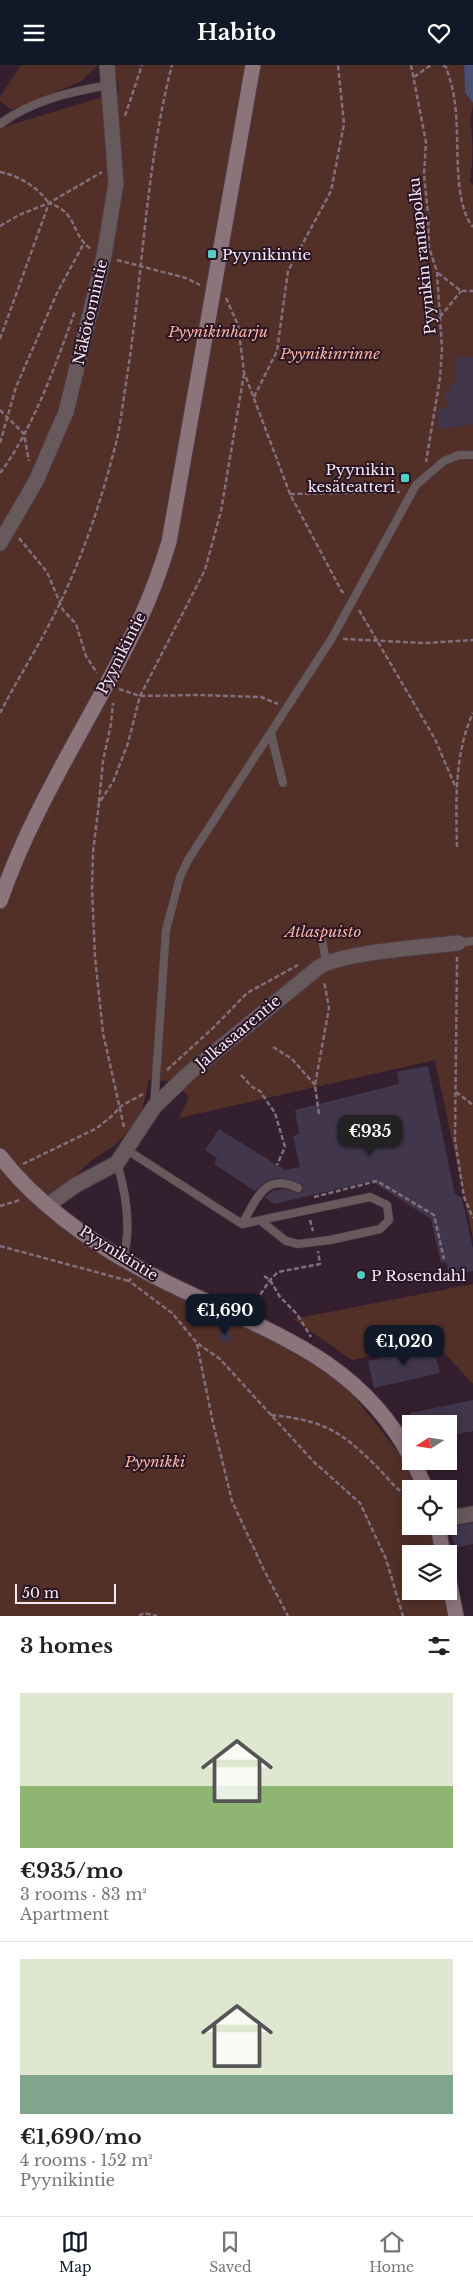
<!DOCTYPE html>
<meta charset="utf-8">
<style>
:root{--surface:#fff;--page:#f6f6f6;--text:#222;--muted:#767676;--line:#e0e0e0;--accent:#111827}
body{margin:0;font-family:"Libre Baskerville",serif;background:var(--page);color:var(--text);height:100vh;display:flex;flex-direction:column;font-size:19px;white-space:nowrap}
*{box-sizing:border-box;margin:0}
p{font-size:16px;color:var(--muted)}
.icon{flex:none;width:28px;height:28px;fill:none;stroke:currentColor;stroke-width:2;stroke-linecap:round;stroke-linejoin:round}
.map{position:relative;height:1551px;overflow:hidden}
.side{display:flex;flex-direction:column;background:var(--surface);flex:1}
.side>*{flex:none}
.needle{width:32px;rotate:258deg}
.controls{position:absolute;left:402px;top:1350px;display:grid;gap:10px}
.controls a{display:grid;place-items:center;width:55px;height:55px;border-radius:0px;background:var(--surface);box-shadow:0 2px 12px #0003;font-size:25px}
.scale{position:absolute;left:15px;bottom:12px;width:101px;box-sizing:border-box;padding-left:5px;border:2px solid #f6e8f2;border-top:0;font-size:14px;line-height:18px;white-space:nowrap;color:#f6e8f2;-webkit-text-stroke:4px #291524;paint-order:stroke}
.price{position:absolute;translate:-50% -42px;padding:0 11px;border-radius:10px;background:var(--accent);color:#fff;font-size:16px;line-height:32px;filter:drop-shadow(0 1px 2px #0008)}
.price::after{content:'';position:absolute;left:50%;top:30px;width:15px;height:11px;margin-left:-8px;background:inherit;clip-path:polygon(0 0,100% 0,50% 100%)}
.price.active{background:#222;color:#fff}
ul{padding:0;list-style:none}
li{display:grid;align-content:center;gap:10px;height:265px;padding:0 20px}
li+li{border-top:1px solid var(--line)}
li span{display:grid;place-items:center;height:155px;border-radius:0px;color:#555}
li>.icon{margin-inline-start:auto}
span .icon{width:90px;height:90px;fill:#fffc;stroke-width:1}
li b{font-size:21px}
h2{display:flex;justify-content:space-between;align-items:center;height:60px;padding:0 20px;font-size:21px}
header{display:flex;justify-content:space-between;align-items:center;height:65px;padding:0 20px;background:var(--accent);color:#fff;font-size:22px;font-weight:700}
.menu{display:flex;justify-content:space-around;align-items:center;height:70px;border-top:1px solid var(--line);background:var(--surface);font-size:14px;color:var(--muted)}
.menu a{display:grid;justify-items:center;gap:2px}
.menu .active{color:var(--accent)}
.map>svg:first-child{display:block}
.green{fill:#523028}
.water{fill:#4a5073}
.building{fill:#41364c}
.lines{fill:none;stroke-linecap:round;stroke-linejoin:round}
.lane-casing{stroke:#4e3b49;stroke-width:9}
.street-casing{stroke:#4e3b49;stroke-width:17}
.secondary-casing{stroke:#4e3b49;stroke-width:17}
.path{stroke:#816f7c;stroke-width:2.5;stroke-dasharray:5 2.5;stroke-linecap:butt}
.lane{stroke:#67595c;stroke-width:8}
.street{stroke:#67595c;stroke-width:15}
.secondary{stroke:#8b757a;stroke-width:15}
.poi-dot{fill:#54cdc7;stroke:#291524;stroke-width:2}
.labels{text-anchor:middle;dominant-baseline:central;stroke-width:4;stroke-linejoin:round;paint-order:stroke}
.poi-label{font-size:15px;fill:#f6e8f2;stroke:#291524;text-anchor:start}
.street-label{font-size:15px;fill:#f6e8f2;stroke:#291524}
.park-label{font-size:15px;font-style:italic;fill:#fab1a0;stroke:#291524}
</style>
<header><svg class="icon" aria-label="menu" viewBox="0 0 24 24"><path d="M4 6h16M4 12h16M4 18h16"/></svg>Habito<svg class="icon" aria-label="heart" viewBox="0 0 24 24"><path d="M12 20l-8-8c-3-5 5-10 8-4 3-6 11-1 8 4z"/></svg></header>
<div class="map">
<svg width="473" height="1551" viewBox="0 0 473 1551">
<rect width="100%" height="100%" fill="#331f2e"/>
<!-- green -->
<path class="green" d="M21,0h77l-18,17 -69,28 -11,-9v-4z
M115,0h349l1,28 8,10c0,8 -4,16 -2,23 2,18 2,38 -1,55l3,4v1054l-38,-179 -256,58 10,-21 -15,-15 -25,-3 -6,28 -10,19 -18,19 -25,17 -50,47 226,120 73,48 67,85 10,27h-5v37h18l9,28h-27v37h35l5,25h-451v-1488l119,-36z
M473,1219v100l-38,-41 -83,17 -59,-41z"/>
<!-- water -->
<path class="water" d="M464,0h9v38l-8,-10z"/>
<!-- building -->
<path class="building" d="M456,292h17v67l-33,5 -3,-19 10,-2 -3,-17 7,-1 -1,-6 6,-1z
M428,1001l27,128 7,4 11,51v22l-23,5 -4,-14 -5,1 -10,-44 -60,-38 -97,23 -9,-7 7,-6 13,-2 15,4 3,-3v-5l-15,-6 -12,-1 -10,3 -11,10 -41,-27 3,-6 -12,-8 14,-21 66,41 15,-3 -7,-31 6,-2 -4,-24 104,-26 -2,-12z
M220,1265l11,1 -1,12 -11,-2z
M433,1281l7,27 -66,15 -6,-27z
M473,1335v31l-24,5v-12h-37l-2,-11z
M473,1458v21l-18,4 -5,-21z"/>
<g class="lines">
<!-- lane casing -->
<g class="lane-casing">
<path id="lane" d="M0,59c33,-24 69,-32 109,-39
M271,669l12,49
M322,874l4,23
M458,878l15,-2
M154,1042l12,-177 14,-53 8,-17 144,-222 84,-153 28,-24 15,-6h14
M127,1085l115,74 128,-27 17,8 2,15 -9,9 -50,11 -32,4 -12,-3 -25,-20
M117,1098c9,30 15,65 6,95
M242,1159c15,-25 22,-52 56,-36"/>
</g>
<!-- street casing -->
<g class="street-casing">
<path id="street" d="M0,478l36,-62 30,-69 38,-156 12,-73 -9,-118
M48,1140l28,-20 41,-22 37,-56 34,-33 131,-107c25,-15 106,-20 139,-24
M449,1453l24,-4"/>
</g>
<!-- secondary casing -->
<g class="secondary-casing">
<path id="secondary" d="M0,836c35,-101 96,-188 141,-284 11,-24 20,-49 28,-75l84,-477
M0,1091c34,45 88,84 137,111 103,58 215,77 274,191
M413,1396l13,28
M438,1461l5,28
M449,1516l7,35"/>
</g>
<!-- path -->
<path class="path" d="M411,0l15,77 -2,32 4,40 1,33 8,25 5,77 -2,29 -14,84
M443,0l3,2c3,10 7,20 8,31 7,35 -3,103 19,129
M414,12l17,-12
M125,51l17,-51
M0,107c20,4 37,15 49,31
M0,161l19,-11 30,-12c30,10 21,31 42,46
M117,195l69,18 14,7
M438,208l23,18h12
M226,233l12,27 6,47 46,122 51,96 4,5
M440,252l21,-26
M0,274l49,-136 53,-31
M254,332l23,-46 11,-80 43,-80 13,-67 -6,-59
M0,345l24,24 5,27
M0,378l16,-56 41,-94 27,-50
M0,408c32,-42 57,-111 75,-162
M290,429l111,-2
M19,473l28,34 16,38 13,14 10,32 11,17
M359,545l76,129 21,49
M343,574l82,4 48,-3
M119,624l21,7 57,-1 64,2 17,7
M0,648c19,-37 42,-72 60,-110 25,-52 43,-108 57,-164 4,-18 6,-37 9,-56 17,-105 19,-214 46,-318
M99,737l4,-41 8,-37 2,-21
M457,782c-1,-44 -3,-93 16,-134
M457,892l-2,183 9,57 9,21
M273,982l19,12 23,26
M167,1005l47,-43 33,-34 51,-28
M241,1010l11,12 8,4 15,22 10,34 -8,18
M456,1027l17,13
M319,1049l-4,-29 14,-77 -5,-27
M124,1062l-21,-94 -8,-76 -3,-68 1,-37 6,-49 14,-21 15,-39 12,-47 65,-126 16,-59 23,-137
M23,1099l74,-36 16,-13 8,-9 24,-13
M314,1132l63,-16 57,34 10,44
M0,1141l20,-6
M310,1155l3,11
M0,1181l129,35
M264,1211l6,4 10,17 17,17 14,23
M131,1213l-2,3 43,32 25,30 23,16 94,103 46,41 26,56 17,57
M252,1242l18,-27 8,-8 42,-8 -2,-13
M197,1279l16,79 19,78 32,69 24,46
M271,1350c49,5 68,14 103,49 12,11 22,27 37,34
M139,1551l5,-3 13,3"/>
<!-- lane -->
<use href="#lane" class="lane"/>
<!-- street -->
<use href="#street" class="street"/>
<!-- secondary -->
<use href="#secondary" class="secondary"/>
</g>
<!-- markers -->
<g class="poi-dot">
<rect x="207" y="184" width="10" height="10" rx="2.5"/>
<rect x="400" y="408" width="10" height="10" rx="2.5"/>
<circle cx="361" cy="1210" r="5"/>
</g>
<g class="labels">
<!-- poi labels -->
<g class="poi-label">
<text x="222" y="189">Pyynikintie</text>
<text x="395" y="404" text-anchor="end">Pyynikin<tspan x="395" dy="17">kesäteatteri</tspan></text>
<text x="371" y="1210">P Rosendahl</text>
</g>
<!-- street labels -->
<g class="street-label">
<text transform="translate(422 191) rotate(-96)">Pyynikin rantapolku</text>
<text transform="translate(90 247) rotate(-77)">Näkötornintie</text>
<text transform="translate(121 588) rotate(-63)">Pyynikintie</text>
<text transform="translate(238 967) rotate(-40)">Jalkasaarentie</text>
<text transform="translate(119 1188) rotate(32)">Pyynikintie</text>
</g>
<!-- park labels -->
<g class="park-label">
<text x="218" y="266">Pyynikinharju</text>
<text x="330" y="288">Pyynikinrinne</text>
<text x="323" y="866">Atlaspuisto</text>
<text x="155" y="1396">Pyynikki</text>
</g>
</g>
</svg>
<div class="controls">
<a><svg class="needle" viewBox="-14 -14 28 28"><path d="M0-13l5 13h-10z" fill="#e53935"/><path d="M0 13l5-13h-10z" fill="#767676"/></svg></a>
<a><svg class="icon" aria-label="locate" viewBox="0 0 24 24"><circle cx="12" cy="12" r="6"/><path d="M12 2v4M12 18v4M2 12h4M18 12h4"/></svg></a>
<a><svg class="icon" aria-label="layers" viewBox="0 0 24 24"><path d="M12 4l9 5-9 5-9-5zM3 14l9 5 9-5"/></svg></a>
</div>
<div class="scale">50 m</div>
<b class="price active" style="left:370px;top:1092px">€935</b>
<b class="price" style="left:225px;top:1271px">€1,690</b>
<b class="price" style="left:404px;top:1302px">€1,020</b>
</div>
<section class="side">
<h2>3 homes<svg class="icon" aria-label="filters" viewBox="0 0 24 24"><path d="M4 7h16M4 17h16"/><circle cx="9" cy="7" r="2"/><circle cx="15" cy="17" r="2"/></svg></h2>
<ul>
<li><span style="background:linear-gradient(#dfe7d0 60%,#8fb573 0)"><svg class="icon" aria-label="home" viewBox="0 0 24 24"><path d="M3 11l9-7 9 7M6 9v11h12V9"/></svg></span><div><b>€935/mo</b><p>3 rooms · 83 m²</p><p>Apartment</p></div></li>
<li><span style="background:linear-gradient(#dfe7d0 75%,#7fa58c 0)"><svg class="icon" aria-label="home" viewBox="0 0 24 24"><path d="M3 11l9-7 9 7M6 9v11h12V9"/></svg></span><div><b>€1,690/mo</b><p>4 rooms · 152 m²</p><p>Pyynikintie</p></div></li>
</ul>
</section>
<nav class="menu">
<a class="active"><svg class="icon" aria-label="map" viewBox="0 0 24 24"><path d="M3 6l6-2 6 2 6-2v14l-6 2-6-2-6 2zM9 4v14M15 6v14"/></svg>Map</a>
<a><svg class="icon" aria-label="saved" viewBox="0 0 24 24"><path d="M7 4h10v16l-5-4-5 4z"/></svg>Saved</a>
<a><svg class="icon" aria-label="home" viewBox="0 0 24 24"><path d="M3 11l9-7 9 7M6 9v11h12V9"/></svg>Home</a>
</nav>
